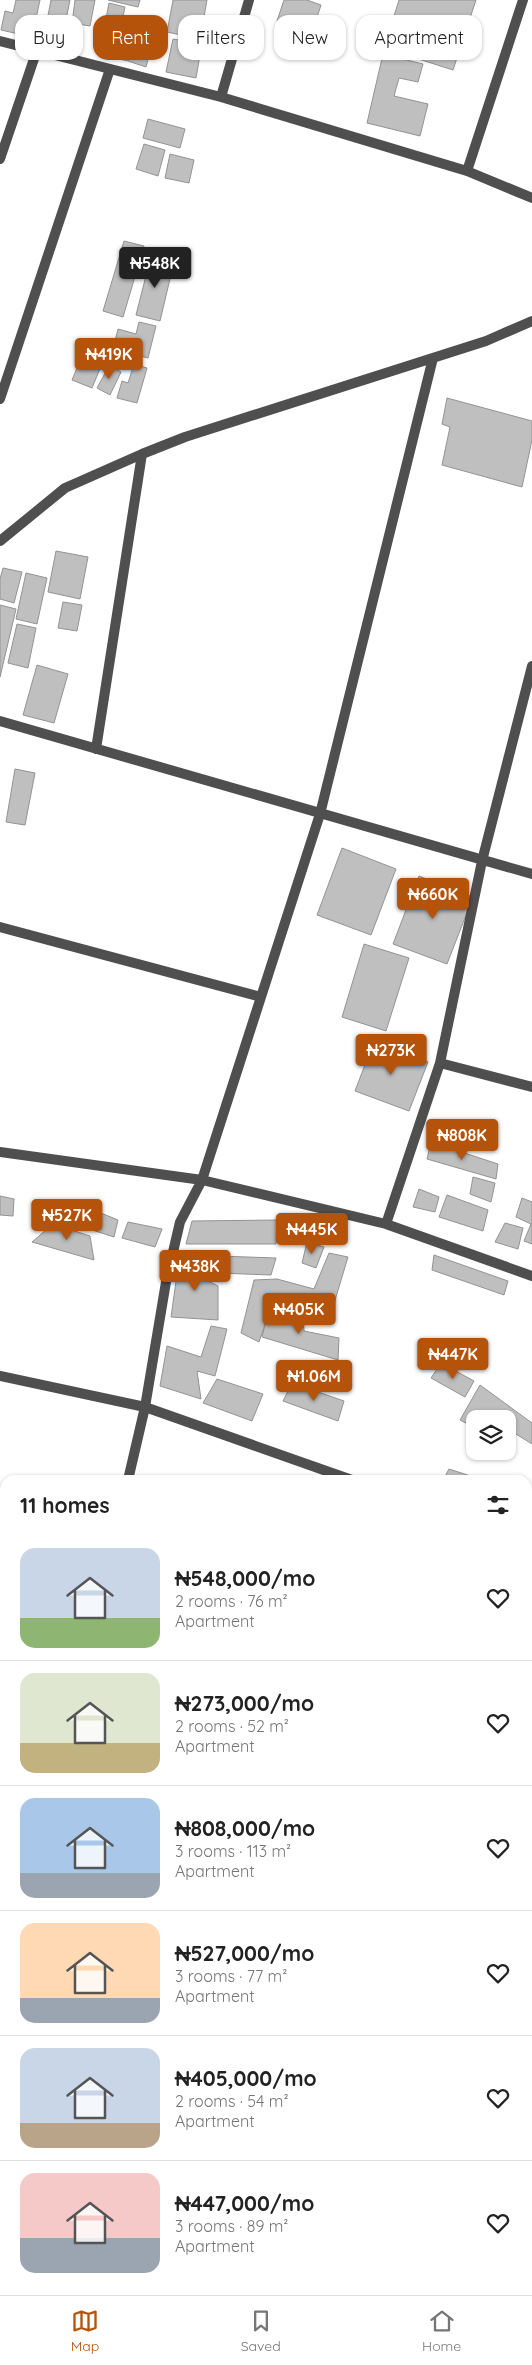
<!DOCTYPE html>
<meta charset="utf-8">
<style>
:root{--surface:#fff;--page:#f6f6f6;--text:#222;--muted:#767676;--line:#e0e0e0;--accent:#b45309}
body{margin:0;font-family:Quicksand,sans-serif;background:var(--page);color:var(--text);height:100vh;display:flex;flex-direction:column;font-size:19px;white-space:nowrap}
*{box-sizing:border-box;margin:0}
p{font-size:16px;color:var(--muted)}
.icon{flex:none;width:28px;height:28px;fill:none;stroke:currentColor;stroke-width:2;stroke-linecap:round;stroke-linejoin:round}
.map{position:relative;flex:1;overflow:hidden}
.side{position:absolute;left:0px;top:1475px;width:532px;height:820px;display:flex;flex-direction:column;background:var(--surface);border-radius:15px 15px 0 0;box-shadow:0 1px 4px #0004}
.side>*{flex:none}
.top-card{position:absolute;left:15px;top:15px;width:502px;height:45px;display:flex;gap:10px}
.buttons{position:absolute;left:466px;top:1410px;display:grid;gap:10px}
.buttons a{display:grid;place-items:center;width:50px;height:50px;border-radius:10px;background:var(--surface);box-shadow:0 1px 4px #0004;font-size:25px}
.price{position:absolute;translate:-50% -42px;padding:0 11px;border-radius:5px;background:var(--accent);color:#fff;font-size:16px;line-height:32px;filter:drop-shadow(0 1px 2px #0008)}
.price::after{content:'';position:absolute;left:50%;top:30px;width:15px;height:11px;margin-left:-8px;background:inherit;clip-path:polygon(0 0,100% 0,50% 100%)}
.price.current{background:#222;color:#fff}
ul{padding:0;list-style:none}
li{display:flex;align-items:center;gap:15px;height:125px;padding:0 20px}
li+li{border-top:1px solid var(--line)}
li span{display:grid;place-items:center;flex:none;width:140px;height:100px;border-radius:15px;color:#555}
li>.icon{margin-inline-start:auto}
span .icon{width:60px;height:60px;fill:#fffc;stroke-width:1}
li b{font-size:21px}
h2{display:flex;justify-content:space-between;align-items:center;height:60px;padding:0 20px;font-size:21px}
.pill{padding:0 18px;border-radius:15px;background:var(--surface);box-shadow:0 1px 4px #0004;font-size:18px;line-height:45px}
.pill.current{background:var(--accent);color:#fff}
.menu{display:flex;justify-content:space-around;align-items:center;height:70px;border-top:1px solid var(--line);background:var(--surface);font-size:14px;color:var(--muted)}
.menu a{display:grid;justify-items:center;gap:2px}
.menu .current{color:var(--accent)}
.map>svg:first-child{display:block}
.building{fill:#bfbfbf;stroke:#939393}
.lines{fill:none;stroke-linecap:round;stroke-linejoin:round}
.minor{stroke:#4f4f4f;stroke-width:10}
</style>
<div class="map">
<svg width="532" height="2295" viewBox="0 0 532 2295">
<rect width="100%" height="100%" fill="#fff"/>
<!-- building -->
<path class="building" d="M16,0h24l-8,37 -31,-7 4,-19 8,2z
M51,0h19l-7,35 -18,-4z
M75,0h20l-5,26 -18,-3z
M108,0h32l-2,7z
M173,0h34l-7,39 -33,-7z
M284,0h23l14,5 -9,28 -35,-12z
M399,0h77l-23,70 -69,-22z
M109,3l16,4 -7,34 14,3 -4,17 -29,-6z
M139,25l17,4 -10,38 -18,-6z
M173,39l29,5 -6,34 -30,-6z
M383,54l40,10 -5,18 -19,-4 -5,18 34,8 -8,32 -53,-13z
M148,119l37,10 -5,19 -37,-10z
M144,144l21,6 -7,26 -22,-7z
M170,154l24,6 -5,23 -24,-5z
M124,241l20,5 -21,71 -20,-6z
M151,256l23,6 -14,59 -24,-6z
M139,322l17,4 -8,32 -35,-9 5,-20 18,5z
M86,346l20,8 -14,34 -20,-8z
M134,364l13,4 -10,35 -20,-5 5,-17 6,2z
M109,366l12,6 -11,23 -13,-7z
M447,398l85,23v19l-10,47 -80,-22 8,-38 -8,-3z
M56,551l32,6 -8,42 -32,-7z
M3,568l19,4 -8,31 -14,-4v-20z
M26,573l21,5 -10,46 -21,-5z
M63,602l19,3 -5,26 -19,-3z
M0,605l16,4 -16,68z
M17,624l19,4 -8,40 -20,-5z
M37,665l31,9 -14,49 -31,-8z
M15,769l20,4 -10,52 -19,-3z
M342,848l54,21 -25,66 -54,-20z
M419,876l54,21 -26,67 -54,-20z
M364,944l45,14 -23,73 -44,-14z
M374,1041l54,21 -19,49 -54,-20z
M431,1142l67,22 -2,15 -69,-20z
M473,1177l22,6 -4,19 -21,-8z
M419,1189l20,8 -4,15 -22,-5z
M447,1195l41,15 -5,21 -44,-14z
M0,1196l14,3 -1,17 -13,-1z
M522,1198l10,4v42l-8,-3 7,-17 -15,-7z
M91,1209l27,11 -4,17 -28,-9z
M277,1220l-1,24h-90l6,-23z
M128,1222l34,7 -7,18 -33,-9z
M505,1223l18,5 -5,21 -23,-7z
M53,1224l37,12 4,24 -62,-18z
M307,1242l17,5 -8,21 -14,-5z
M196,1250l13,9 -7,19 16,8v34l-47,-3 7,-50 10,2 1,-11z
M329,1253l19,4 -18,60 -57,-16 -14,41 -18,-9 13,-53 23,-1 37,10z
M434,1255l74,26 -4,14 -72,-25z
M218,1256l58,2 -5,17 -54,-2z
M269,1309l34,10 1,12 35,7 -1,22 -76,-23z
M211,1326l16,3 -12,47 -18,-5 4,28 -41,-13 7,-40 34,11z
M441,1363l33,18 -9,16 -34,-19z
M217,1379l46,15 -11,27 -49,-18z
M292,1383l52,18 -6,20 -55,-20z
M480,1385l52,38v21l-24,-15v-10l-20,-2 -1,2h-12v9l-15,-8z
M449,1469l31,10 -37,1z
M0,1574l5,11v3l-5,-1z
M0,1627l5,1v16l-5,-1z
M0,1649l5,1 -2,39 -3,-1z
M0,1724l5,1v13l-5,-1z
M0,1813l5,3v14l-5,13z
M5,1908v45l-5,-3v-32z
M528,1930l4,2v20l-3,7z
M0,1973l5,3v57l-5,-2z
M528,1978l4,3v51l-4,6z
M0,2060l5,3v45l-5,-3z
M0,2110l5,2v24l-5,12z
M532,2133v75l-4,-2v-60z
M0,2212l5,1v14l-5,7z
M528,2253l4,1v41h-44l2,-5h38z
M0,2258l5,4v28h31l-4,5h-32z
M98,2290h47l2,2 -3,3h-48z
M193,2290h21l-2,5h-11z
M249,2290h23l6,5h-31z
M355,2290h19l-2,4z
M404,2290h37l-3,5h-37z"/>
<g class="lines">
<!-- minor -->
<path class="minor" d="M0,41l221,56 246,74 65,27
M221,97l28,-97
M0,159l37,-109
M467,171l56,-171
M0,399l110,-330
M0,541l65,-53 77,-34 43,-17 301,-96 46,-20
M0,721l532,153
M96,749l46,-295
M0,927l261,70
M440,1063l92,24
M0,1152l202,28 184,44 146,52
M386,1224l54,-161 42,-202 50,-195
M0,1376l145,31 207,73
M128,1480l17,-73 21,-125 14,-60 22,-42 118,-366 113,-456
M0,1524l5,8
M528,1542l4,1
M0,1762l5,1
M528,1903l4,1
M0,2045l5,2
M0,2189l5,1
M528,2231l4,1
M297,2295l1,-5
M462,2295l2,-5"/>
</g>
</svg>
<div class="buttons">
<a><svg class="icon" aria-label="layers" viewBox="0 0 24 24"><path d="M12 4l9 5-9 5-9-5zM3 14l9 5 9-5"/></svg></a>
</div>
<b class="price current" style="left:155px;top:289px">₦548K</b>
<b class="price" style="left:109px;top:380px">₦419K</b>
<b class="price" style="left:433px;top:920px">₦660K</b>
<b class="price" style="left:391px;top:1076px">₦273K</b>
<b class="price" style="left:462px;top:1161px">₦808K</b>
<b class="price" style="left:67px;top:1241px">₦527K</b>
<b class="price" style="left:312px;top:1255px">₦445K</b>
<b class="price" style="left:195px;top:1292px">₦438K</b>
<b class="price" style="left:299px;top:1335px">₦405K</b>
<b class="price" style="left:453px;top:1380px">₦447K</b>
<b class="price" style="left:314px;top:1402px">₦1.06M</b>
<div class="top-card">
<a class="pill">Buy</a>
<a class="pill current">Rent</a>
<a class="pill">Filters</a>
<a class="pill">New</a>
<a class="pill">Apartment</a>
</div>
<section class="side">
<h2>11 homes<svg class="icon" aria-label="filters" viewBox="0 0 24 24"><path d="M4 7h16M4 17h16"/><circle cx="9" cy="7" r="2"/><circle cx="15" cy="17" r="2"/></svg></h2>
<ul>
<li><span style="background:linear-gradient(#c9d6e8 70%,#8fb573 0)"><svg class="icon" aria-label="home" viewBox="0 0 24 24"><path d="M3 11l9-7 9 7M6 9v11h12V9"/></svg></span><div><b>₦548,000/mo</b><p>2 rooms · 76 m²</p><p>Apartment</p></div><svg class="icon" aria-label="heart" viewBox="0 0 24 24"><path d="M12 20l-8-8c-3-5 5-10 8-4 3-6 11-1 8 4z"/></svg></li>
<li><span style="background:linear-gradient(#dfe7d0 70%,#c2b280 0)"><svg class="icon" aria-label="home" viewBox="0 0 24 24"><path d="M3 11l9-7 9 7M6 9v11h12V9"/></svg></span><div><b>₦273,000/mo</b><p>2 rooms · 52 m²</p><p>Apartment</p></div><svg class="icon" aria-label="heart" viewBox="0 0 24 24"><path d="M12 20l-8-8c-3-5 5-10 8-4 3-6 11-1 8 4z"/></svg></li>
<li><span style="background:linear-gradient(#a9c7e8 75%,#9aa5b1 0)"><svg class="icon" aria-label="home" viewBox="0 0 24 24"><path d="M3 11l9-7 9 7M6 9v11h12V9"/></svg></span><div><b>₦808,000/mo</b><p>3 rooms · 113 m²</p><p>Apartment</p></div><svg class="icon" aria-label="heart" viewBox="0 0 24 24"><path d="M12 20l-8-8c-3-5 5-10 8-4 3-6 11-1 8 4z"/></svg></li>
<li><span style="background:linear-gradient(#ffd9b3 75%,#9aa5b1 0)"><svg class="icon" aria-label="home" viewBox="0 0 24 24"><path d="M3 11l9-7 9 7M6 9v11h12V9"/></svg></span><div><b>₦527,000/mo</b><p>3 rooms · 77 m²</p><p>Apartment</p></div><svg class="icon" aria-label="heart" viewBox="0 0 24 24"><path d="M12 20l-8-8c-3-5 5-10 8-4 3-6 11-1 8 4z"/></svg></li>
<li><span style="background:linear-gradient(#c9d6e8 75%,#b9a48a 0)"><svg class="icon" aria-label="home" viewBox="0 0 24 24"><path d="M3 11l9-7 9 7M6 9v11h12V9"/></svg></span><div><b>₦405,000/mo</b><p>2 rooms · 54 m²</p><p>Apartment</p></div><svg class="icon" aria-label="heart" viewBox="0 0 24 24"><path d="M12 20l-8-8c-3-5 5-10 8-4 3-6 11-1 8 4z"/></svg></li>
<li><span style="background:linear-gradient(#f6c9c9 65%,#9aa5b1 0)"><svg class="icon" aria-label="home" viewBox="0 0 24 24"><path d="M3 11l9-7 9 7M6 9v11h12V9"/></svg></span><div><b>₦447,000/mo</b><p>3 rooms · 89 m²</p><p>Apartment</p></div><svg class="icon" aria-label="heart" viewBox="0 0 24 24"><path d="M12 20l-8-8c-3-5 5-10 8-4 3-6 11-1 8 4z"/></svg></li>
</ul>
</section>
</div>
<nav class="menu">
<a class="current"><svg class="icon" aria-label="map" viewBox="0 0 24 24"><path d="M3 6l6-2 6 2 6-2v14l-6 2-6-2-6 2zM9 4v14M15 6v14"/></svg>Map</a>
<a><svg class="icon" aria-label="saved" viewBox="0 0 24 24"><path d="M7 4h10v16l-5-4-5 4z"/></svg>Saved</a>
<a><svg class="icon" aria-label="home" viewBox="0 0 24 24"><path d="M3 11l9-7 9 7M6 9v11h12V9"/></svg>Home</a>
</nav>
